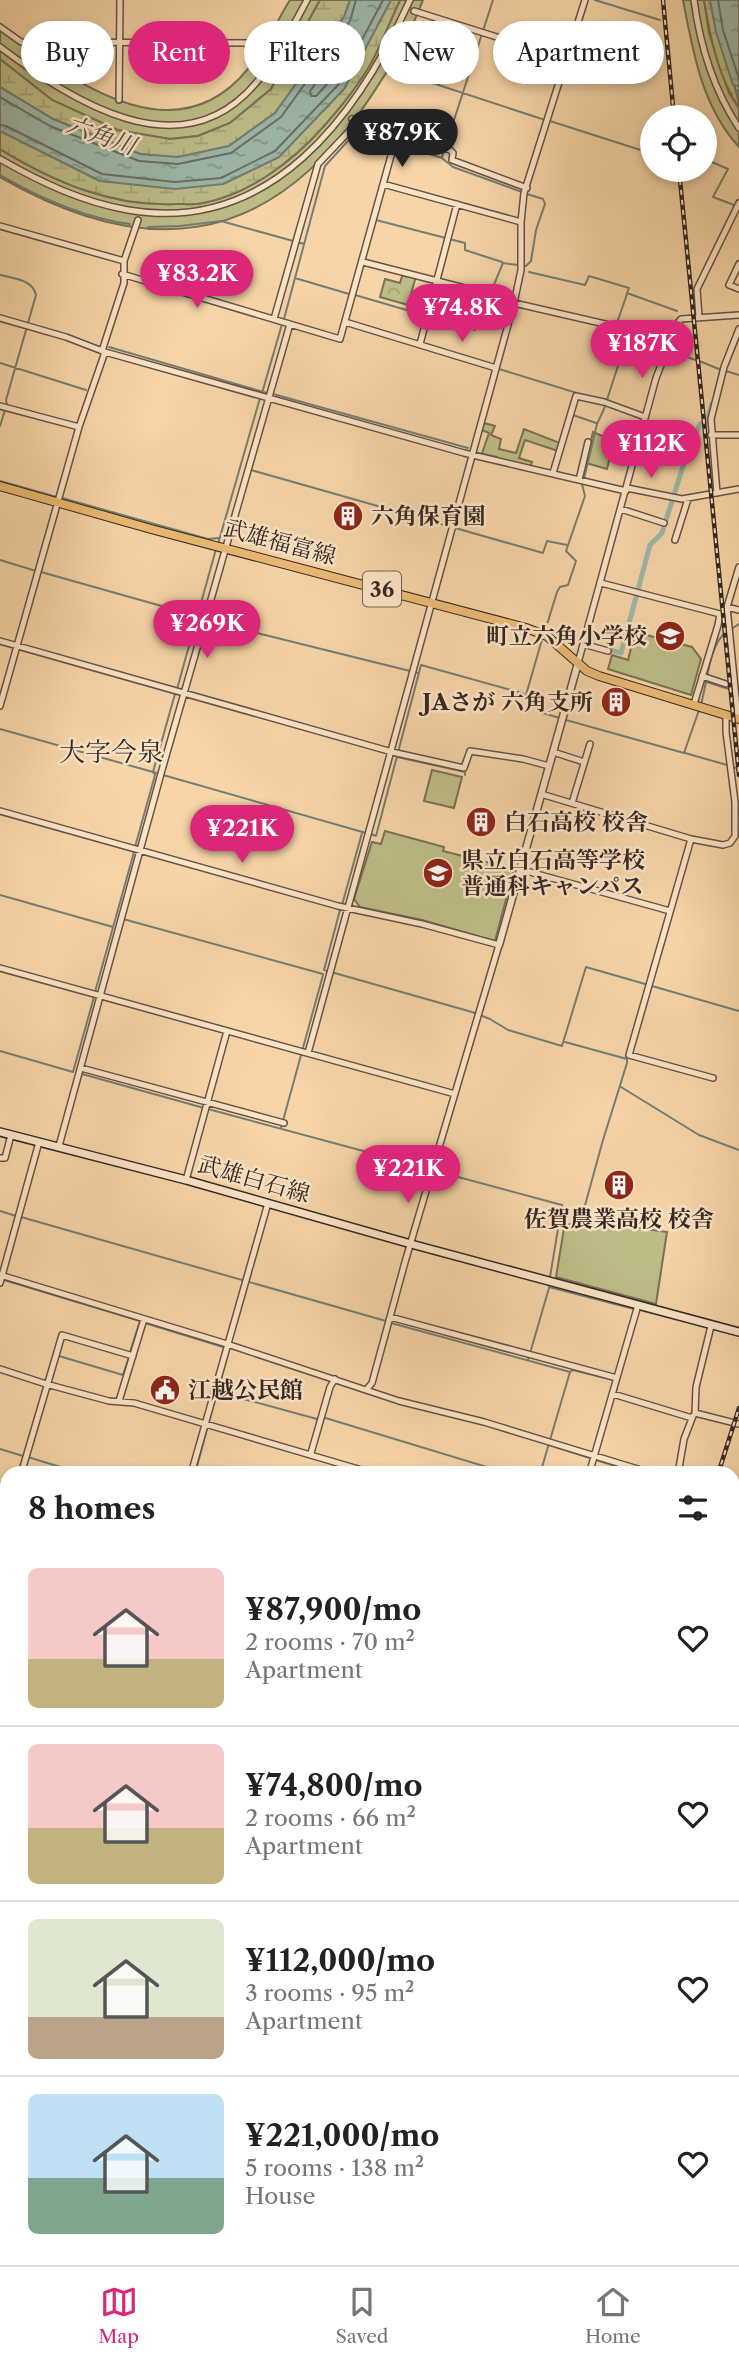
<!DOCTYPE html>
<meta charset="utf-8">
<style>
:root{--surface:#fff;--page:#f2f2f2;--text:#222;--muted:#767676;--line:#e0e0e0;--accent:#db2777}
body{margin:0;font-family:"Libre Caslon Text","Noto Serif JP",serif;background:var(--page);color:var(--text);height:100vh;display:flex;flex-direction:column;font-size:26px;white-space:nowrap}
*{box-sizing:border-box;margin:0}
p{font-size:23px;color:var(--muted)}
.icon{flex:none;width:38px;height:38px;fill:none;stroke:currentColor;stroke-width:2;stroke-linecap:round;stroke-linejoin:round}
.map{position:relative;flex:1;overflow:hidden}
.drawer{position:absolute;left:0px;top:1466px;width:740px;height:800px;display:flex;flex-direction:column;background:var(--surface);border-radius:21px 21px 0 0;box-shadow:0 4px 10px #0003}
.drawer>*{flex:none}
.banner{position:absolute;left:21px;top:21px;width:698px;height:63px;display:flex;gap:14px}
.buttons{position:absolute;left:640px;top:105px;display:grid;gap:14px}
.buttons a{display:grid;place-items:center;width:77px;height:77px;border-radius:50%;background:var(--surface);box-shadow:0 4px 10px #0003;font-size:35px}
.price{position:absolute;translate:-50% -60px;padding:0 16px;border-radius:24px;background:var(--accent);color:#fff;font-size:23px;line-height:46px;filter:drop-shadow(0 2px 4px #0008)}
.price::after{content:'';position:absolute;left:50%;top:42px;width:21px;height:16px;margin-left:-10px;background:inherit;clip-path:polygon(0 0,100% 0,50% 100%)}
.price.active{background:#222;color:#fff}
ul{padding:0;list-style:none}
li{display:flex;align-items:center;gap:21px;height:175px;padding:0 28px}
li+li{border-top:2px solid var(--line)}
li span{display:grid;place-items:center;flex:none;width:196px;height:140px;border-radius:10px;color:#555}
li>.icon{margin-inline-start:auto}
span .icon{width:84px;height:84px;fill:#fffc;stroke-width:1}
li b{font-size:30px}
h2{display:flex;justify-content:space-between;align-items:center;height:84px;padding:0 28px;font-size:30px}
.tag{padding:0 24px;border-radius:32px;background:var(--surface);box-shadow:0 4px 10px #0003;font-size:24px;line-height:63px}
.tag.active{background:var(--accent);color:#fff}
.tab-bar{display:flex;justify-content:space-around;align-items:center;height:98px;border-top:2px solid var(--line);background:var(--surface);font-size:19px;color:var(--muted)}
.tab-bar a{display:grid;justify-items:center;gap:4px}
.tab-bar .active{color:var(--accent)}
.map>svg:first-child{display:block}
.green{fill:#bdbd88;stroke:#797255;stroke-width:2}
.wetland{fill:url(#wetland-marsh);stroke:#797255;stroke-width:2}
.park{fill:url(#park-crowns);stroke:#797255;stroke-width:2}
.water{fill:url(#water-ripples);stroke:#737e74;stroke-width:2}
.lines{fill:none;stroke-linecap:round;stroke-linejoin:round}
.shore{stroke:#697066;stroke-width:2}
.stream{stroke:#737e74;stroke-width:2}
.canal{stroke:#9db8aa;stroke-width:5}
.minor-casing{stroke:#665344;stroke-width:8}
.tertiary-casing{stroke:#665344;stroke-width:9}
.secondary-casing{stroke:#352822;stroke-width:10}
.primary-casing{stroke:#352822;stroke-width:10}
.trunk-casing{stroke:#352822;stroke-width:11}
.minor{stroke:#fae4c6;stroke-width:5}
.tertiary{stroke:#fae4c6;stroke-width:6}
.secondary{stroke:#fae4c6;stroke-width:7}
.primary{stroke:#ecba74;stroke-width:8}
.trunk{stroke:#ecba74;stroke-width:9}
.rail-casing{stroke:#352822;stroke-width:4.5}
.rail{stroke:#fae4c6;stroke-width:2;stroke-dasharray:5;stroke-linecap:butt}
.labels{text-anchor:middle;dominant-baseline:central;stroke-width:5;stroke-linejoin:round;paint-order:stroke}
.shield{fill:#fae4c6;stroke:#706053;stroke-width:2}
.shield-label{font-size:21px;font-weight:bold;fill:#352822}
.poi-label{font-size:23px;font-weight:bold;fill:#352822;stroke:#fae4c6;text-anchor:start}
.street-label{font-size:23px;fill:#352822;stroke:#fae4c6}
.water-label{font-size:24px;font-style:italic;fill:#4f4c44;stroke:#fae4c6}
.quarter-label{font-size:26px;fill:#352822;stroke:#fae4c6}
</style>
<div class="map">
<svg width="739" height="2265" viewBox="0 0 739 2265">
<defs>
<pattern id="wetland-marsh" width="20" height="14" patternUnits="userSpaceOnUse" patternTransform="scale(1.75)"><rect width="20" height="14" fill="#bdbd88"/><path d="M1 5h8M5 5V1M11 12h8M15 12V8" fill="none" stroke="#a3a275"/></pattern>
<pattern id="park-crowns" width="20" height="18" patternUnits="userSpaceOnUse" patternTransform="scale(1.75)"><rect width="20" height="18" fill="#bdbd88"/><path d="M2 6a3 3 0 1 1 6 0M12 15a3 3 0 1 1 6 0" fill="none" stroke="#a3a275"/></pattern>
<pattern id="water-ripples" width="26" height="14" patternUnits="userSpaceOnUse" patternTransform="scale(1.75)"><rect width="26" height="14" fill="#9db8aa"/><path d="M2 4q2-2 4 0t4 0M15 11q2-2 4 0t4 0" fill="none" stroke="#81968a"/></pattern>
</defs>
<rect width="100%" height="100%" fill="#f7d5a8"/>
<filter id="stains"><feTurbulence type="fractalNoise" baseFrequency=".00286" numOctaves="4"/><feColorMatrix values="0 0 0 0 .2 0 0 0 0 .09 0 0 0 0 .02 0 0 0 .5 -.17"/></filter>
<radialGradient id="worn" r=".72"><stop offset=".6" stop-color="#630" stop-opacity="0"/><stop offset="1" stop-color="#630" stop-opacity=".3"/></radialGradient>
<!-- green -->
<path class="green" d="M290,0h30l-49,89 -41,34 -32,13 -28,3 -52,-8 -66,-31 -52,-41v-30c72,50 173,131 248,40 17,-20 28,-47 42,-69z
M400,0h23c-15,40 -38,76 -62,111 -99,139 -219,148 -361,66v-28c54,33 112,58 176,55 8,0 18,1 27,-1 46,-9 89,-41 120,-76 17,-19 35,-41 48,-64 11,-20 19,-42 29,-63z
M683,0h21l5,33 20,60 10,15v39c-37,-40 -46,-95 -56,-147z
M484,423l11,3 -4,9 10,4 -2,10 17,4 8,-24 36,14 -2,8 -33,-11 -6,18 13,4 -2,8 -50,-11 9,-26 -7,-3z
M593,432l21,9 -7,28 -21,-6z
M635,632l57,15 9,12 -10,36 -83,-26 4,-14 16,5z
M432,770l30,7 -8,31 -30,-7z
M385,831l59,16 -1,4 71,18 -19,72 -73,-21 -62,-13 -6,-8 18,-57 9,2z
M577,1219l90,13 -11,72 -100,-27 8,-49z"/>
<!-- wetland -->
<path class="wetland" d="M320,0h30l-6,17 -69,96 -46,33 -52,12 -37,-4 -87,-35 -53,-32v-28l52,41 66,30 52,9 28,-3 32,-13 41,-34z
M391,0h9c-10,21 -18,43 -29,63 -13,23 -31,45 -48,64 -31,35 -74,67 -120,76 -9,2 -19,1 -27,1 -64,3 -122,-22 -176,-55v-18l100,50 123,3 56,-27 65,-68z
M704,0h6c4,21 9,40 15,60 5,16 14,32 14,48 -21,-31 -29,-72 -35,-108z"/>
<!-- park -->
<path class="park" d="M403,273l13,3 -8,29 -28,-8 5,-18 15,4z"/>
<!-- water -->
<path class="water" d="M350,0h41l-47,89 -65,68 -56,27 -48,5 -75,-8 -100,-50v-44l53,32 87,35 38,3 51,-11 46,-33 69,-96z
M710,0h29v96l-3,-4 3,-3 -1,-3 -5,-1 -17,-53z"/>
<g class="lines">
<!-- shore -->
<path class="shore" d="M718,0l5,30 16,49
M339,53l3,1 1,4 -12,22 -15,16h-5l-1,-5z
M0,97l50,29 89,35 39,3 53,-11 50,-36 69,-96 6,-21
M0,125l6,1 96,48 73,8 46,-4 54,-27 63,-66 45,-85"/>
<!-- stream -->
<path class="stream" d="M595,0l65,20
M393,70l152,50
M550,121l103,33
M397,144l45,14 11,9 69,25
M442,157l51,-157
M705,159l23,10 -15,28 21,8
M0,175c40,23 85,43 130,49
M376,220l89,23v7l37,12
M148,227l32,-1 41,-5 83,23
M529,272l56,13 4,-9 40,12 -2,5 50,18
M0,275c15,4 32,4 36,20l-30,105 1,5
M295,278l54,16
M355,295l120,35 28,-67 23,3 5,-5 5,-31 9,-26 -2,-5 -16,-5
M284,319l41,-153 33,-36 34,12
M617,323l10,-29
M109,347l158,46
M732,354l7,-17
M0,363l86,27
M499,369l78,24
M726,371l13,4
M262,393l20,-69
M273,394l195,54
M574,413l-1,2 23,8
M0,426l5,-16
M715,438h24
M478,453l19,4
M251,470l292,83 4,-12 20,4
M584,479l13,-55 7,-15 24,-74 36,12 4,4 34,11 19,8
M0,481l57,16
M62,498l146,41 11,-1
M218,544l42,-146
M0,560l36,11
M41,572l220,62 157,39
M731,629l8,-5
M545,631l12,-39 3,-5 8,-2 8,-24 -10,-10 19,-55 -3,-12
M707,682l25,8
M177,689l39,-140
M526,695l17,-59
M701,704c6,-20 8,-59 25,-72
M566,720l118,33 15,-43
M0,729l153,43 22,-78
M685,753l42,12
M397,757l68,15v3
M733,767l6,2
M163,775l203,58
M371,834l5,2 45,-171 101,28 14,10 3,9 21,6
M135,847l20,-72 -2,-3 4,1
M0,895l113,32
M342,905l20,-72
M340,910l-16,60 148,42 18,7 18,11 54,16 24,-79 153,44
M123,919l200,55
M95,992l39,-140
M0,1051l73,21
M73,1072l21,-75
M82,1074l122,34
M621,1087l78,48 40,15
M208,1109l222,60
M281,1128l42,-153
M436,1171l126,34 -12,72
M563,1209l19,3 2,-3 19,-69 24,-77v-4l-62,-17
M0,1211l16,5
M21,1217l365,104
M4,1280l136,41
M549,1283v4l85,22
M640,1310l99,26
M145,1323l78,24
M391,1323l179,49 -30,102
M130,1352l10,-31
M59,1356l64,19 6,-18
M528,1360l21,-72
M571,1371l2,-1 40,10
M218,1390l11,-41
M218,1392l99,27 2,-3 191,58
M616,1392l2,-11
M549,1445l41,13
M0,1449l23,7
M28,1457l55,17
M596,1460l45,14
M195,1474l21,-79
M0,1608l7,2
M734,1623l5,-30
M0,1685l7,3
M733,1817l6,2
M0,1851l7,2
M733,1972l6,1
M0,1991l7,-2
M733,2040l6,2
M0,2102l7,2
M0,2227l7,2
M237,2259l20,6
M124,2265l2,-6
M319,2265l2,-6
M526,2265l2,-6
M572,2265l2,-6"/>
<!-- canal -->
<path class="canal" d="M610,650l11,3 29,-108 12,-12 22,-70 16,-39 7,-3 5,-17"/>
<!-- minor casing -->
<g class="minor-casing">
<path id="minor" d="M694,0c6,46 19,89 45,128
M414,11l153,48
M0,27l21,15 241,1
M0,47c72,54 181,125 256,36 21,-25 36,-55 51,-83
M119,100l1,-100
M352,119l5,4 93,27 3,3 -1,7 75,28
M0,159c40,23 82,43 128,51 143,25 230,-95 282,-210
M383,184l138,38
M0,226l124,35
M363,262l125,32 26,9 117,27 38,14
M739,264l-10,21 10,4
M122,274l218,65 57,-205
M699,317l-2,-28 42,-86
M0,318l66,19 39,15 359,101 162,38
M274,319l44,-155 39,-41
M345,322l151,46
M420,344l37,-140
M102,351l22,-68v-22l14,-41
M0,406l79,21
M711,435h28
M553,473l23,-77 28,6 41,15
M579,480l9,-38
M627,488l55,11 57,-10
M717,493l-6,-74 13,-52 15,-38
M621,509l43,14
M675,540l13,-41
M601,583l119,31 -2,11 -24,79
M727,607l12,3
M0,641l392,111 72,16 6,-17 53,8 26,7
M583,644l25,7
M578,663l78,-285 21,-54 4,-5 58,-4
M702,676l24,8
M0,706l79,-279 26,-75
M738,718l-11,-111 12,-40
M553,752l31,10
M541,794l150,45 32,6 7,-2 5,-7v-34l-9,-70v-18
M572,803l18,-59
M0,811l338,95 84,18 77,21 -94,317 -33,121 -5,6
M691,839l-62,216 84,23
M519,869l151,42
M0,968l455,126
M308,1053l206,-750 7,-33v-48l3,-29 61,-193
M81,1068l203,55
M59,1146l103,-376 128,-446
M0,1158h5l6,-23
M186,1180l41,-149
M0,1275l227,69 172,57 85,21 170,52
M0,1283l39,-141
M390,1317l227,61
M711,1326l-15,61 -1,26 44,11
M0,1369l46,15 63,17 25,2 241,71
M613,1394l79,24
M119,1401l25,-82
M311,1453l19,-66 5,-8
M21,1474l41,-139 71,21
M191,1474l77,-271
M589,1474l49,-169
M678,1474l6,-35 9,-23
M0,1547l7,-25
M0,1613l7,2
M0,1767l7,2
M733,1811l6,2
M0,1929l7,2
M0,2032l7,2
M733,2049l6,1
M0,2116l7,-23
M0,2166l7,2
M396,2259l13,5 2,-5
M638,2259l10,6
M116,2265l2,-6
M313,2265l1,-6
M380,2265l2,-6
M421,2265l2,-6
M564,2265l2,-6"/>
</g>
<!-- tertiary casing -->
<g class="tertiary-casing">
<path id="tertiary" d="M499,945l79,-282
M733,1604l5,-28
M733,1978l6,2"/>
</g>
<!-- secondary casing -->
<g class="secondary-casing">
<path id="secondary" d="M0,1132l186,48 225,64 328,88"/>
</g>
<!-- primary casing -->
<g class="primary-casing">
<path id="primary" d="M0,486l151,43 375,99 21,8 40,35 12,5 140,43"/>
</g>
<!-- trunk casing -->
<g class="trunk-casing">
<path id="trunk" d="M734,2265l5,-14"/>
</g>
<!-- minor -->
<use href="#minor" class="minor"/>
<!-- tertiary -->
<use href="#tertiary" class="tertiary"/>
<!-- secondary -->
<use href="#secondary" class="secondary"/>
<!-- primary -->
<use href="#primary" class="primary"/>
<!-- trunk -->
<use href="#trunk" class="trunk"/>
<!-- rail casing -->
<g class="rail-casing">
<path id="rail" d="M663,0l11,117
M679,170l60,605
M718,1474l21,-66
M416,2265l2,-6"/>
</g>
<!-- rail -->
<use href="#rail" class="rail"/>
</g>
<!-- icons -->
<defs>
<g id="building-disc" transform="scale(1.575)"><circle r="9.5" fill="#8f2418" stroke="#fae4c6"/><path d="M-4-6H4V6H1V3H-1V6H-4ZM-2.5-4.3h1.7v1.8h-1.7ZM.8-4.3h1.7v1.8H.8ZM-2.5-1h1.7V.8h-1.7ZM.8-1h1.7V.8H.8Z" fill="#fff"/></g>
<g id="school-disc" transform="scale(1.575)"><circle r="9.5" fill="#8f2418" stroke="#fae4c6"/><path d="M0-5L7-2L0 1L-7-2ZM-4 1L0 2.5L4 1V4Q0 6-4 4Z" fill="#fff"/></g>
<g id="civic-disc" transform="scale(1.575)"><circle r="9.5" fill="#8f2418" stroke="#fae4c6"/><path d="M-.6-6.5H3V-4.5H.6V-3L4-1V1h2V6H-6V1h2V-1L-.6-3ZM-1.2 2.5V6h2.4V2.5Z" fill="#fff"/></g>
</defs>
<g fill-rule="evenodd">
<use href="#building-disc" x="348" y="516"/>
<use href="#school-disc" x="670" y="636"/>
<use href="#building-disc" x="616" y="702"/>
<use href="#building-disc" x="481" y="822"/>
<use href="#school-disc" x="438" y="873"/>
<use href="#building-disc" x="619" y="1185"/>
<use href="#civic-disc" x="165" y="1390"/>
</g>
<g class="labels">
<!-- shield labels -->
<rect class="shield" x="363" y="571.5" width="38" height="35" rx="5"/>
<g class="shield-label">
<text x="382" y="589">36</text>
</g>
<!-- poi labels -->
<g class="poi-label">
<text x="371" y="516">六角保育園</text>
<text x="647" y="636" text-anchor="end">町立六角小学校</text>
<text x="593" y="702" text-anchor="end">JAさが 六角支所</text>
<text x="504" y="822">白石高校 校舎</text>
<text x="461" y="860">県立白石高等学校<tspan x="461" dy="26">普通科キャンパス</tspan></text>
<text x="619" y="1219" text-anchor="middle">佐賀農業高校 校舎</text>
<text x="188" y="1390">江越公民館</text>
</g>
<!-- street labels -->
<g class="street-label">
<text transform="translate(280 542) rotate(15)">武雄福富線</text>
<text transform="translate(254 1179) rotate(16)">武雄白石線</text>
</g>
<!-- water labels -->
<g class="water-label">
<text transform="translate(101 135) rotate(19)">六角川</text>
</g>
<!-- quarter labels -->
<g class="quarter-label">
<text x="111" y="752">大字今泉</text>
</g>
</g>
<rect width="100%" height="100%" filter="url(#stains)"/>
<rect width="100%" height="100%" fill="url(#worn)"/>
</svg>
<div class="buttons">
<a><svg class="icon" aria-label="locate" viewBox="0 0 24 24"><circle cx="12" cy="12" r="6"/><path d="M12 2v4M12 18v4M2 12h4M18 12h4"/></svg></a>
</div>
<b class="price active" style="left:402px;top:169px">¥87.9K</b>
<b class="price" style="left:197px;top:310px">¥83.2K</b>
<b class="price" style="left:462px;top:344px">¥74.8K</b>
<b class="price" style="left:642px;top:380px">¥187K</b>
<b class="price" style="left:651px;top:480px">¥112K</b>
<b class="price" style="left:207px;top:660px">¥269K</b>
<b class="price" style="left:242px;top:865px">¥221K</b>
<b class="price" style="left:408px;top:1205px">¥221K</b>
<div class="banner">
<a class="tag">Buy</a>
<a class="tag active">Rent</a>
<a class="tag">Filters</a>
<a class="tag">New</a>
<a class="tag">Apartment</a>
</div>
<section class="drawer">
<h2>8 homes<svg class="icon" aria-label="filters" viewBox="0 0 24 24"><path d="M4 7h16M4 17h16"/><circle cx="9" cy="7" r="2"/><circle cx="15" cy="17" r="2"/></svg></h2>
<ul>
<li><span style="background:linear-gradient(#f6c9c9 65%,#c2b280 0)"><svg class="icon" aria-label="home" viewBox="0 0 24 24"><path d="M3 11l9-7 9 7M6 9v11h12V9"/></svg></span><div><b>¥87,900/mo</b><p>2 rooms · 70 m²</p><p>Apartment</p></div><svg class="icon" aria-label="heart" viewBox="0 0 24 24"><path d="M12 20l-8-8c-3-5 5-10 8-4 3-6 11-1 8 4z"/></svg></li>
<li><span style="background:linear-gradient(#f6c9c9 60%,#c2b280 0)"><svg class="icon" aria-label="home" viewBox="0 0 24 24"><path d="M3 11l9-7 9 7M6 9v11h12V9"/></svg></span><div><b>¥74,800/mo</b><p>2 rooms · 66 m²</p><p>Apartment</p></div><svg class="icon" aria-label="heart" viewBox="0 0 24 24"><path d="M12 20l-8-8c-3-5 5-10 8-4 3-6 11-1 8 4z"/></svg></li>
<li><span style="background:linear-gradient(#dfe7d0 70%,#b9a48a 0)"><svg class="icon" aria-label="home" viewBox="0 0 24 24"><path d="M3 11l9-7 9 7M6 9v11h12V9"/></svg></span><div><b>¥112,000/mo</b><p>3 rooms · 95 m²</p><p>Apartment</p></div><svg class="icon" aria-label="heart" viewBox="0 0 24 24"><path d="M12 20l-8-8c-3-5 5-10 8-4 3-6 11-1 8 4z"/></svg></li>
<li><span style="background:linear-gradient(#bfe0f5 60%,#7fa58c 0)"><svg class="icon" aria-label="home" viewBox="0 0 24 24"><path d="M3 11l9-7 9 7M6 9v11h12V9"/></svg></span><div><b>¥221,000/mo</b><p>5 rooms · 138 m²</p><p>House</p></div><svg class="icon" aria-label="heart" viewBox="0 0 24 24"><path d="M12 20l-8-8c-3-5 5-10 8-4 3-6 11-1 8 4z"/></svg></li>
</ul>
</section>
</div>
<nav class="tab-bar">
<a class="active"><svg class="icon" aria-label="map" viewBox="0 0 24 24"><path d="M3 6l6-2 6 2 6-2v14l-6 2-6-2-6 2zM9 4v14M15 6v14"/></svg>Map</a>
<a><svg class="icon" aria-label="saved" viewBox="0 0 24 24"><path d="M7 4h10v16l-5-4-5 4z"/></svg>Saved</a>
<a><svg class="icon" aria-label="home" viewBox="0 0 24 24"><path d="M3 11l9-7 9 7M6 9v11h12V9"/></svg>Home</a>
</nav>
